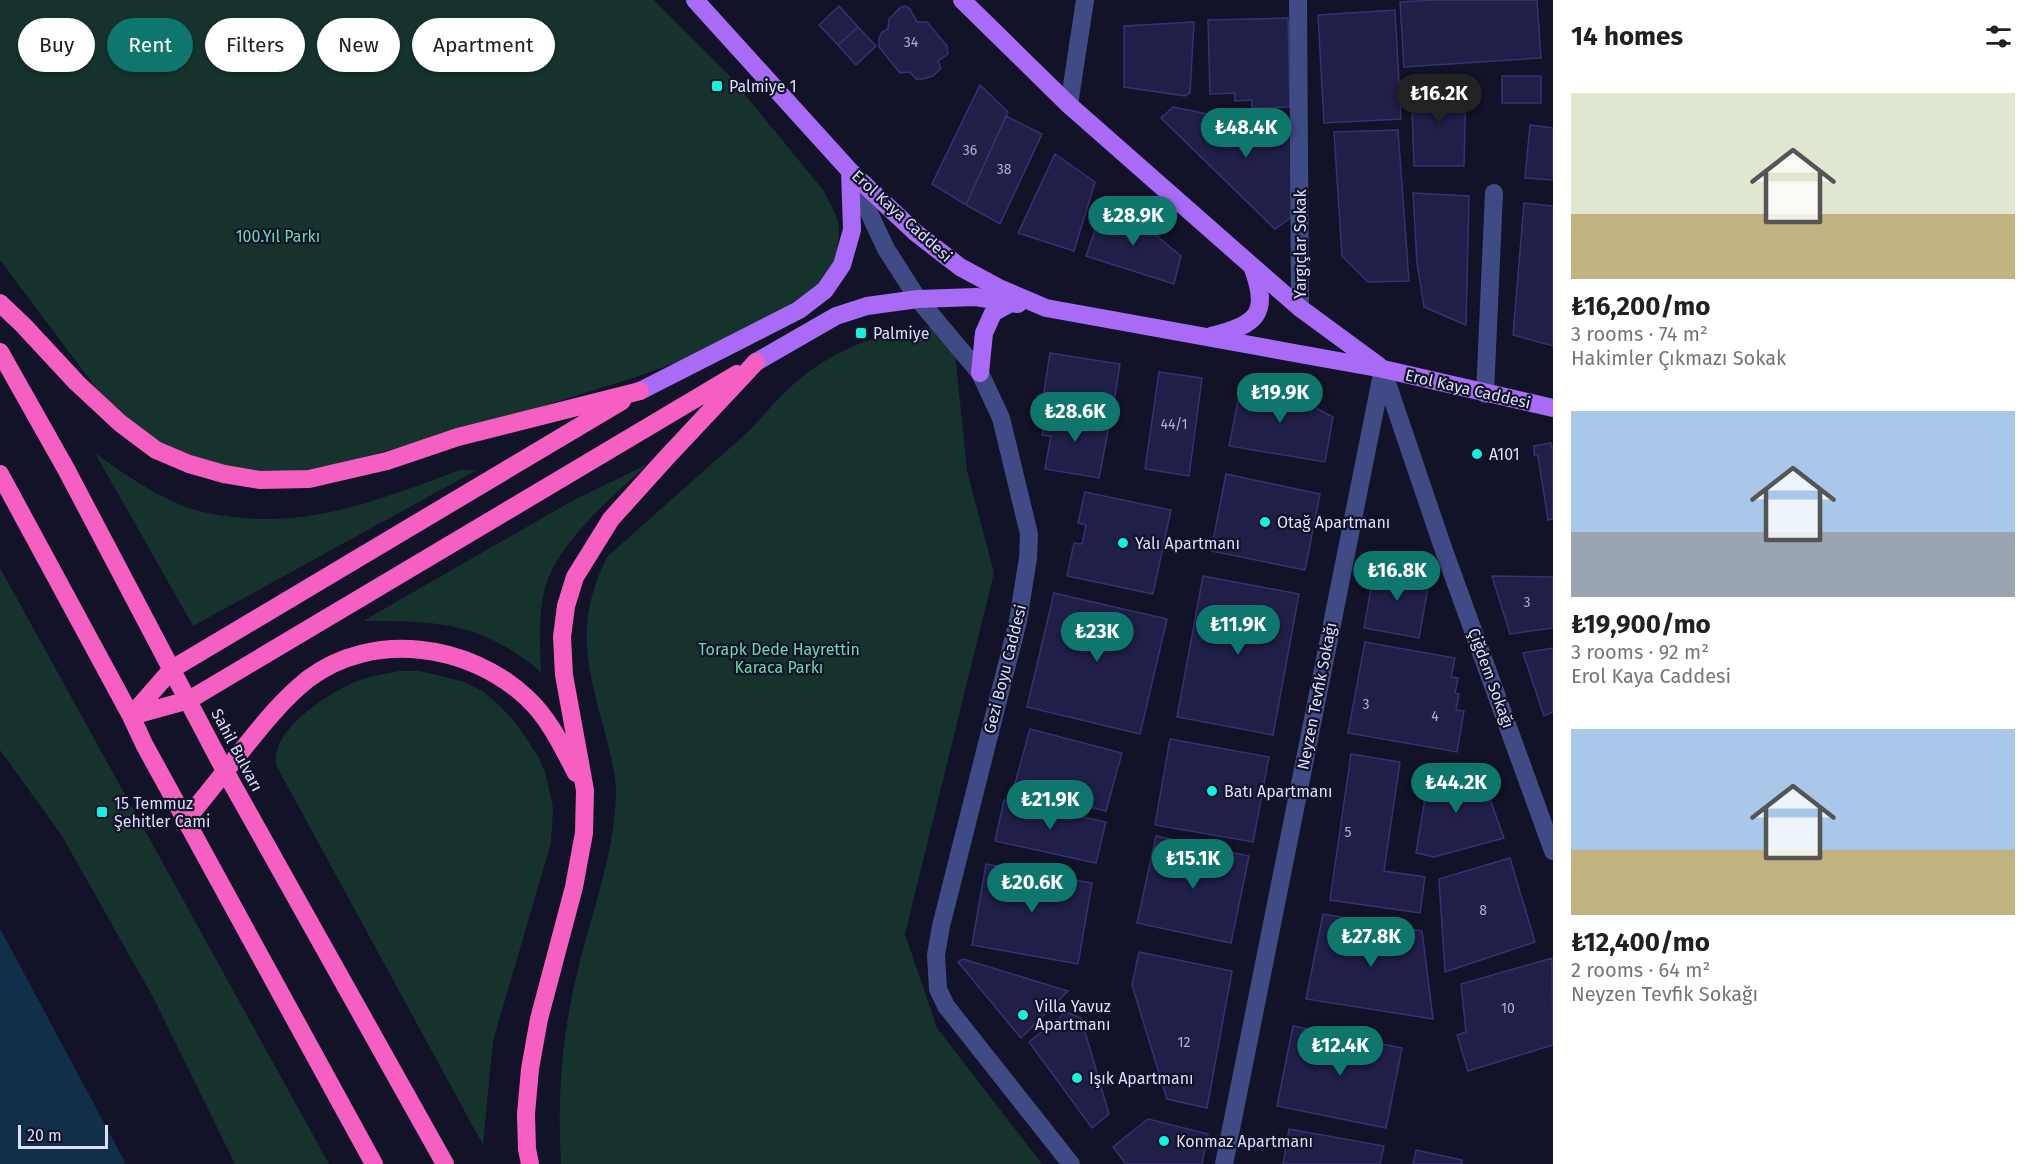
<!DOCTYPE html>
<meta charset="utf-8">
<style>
:root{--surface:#fff;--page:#f6f6f6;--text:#202124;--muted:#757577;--accent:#0f766e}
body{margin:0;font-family:"Fira Sans",sans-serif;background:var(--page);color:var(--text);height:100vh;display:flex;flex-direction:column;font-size:22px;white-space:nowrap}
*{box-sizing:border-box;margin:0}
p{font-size:20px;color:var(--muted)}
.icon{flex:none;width:33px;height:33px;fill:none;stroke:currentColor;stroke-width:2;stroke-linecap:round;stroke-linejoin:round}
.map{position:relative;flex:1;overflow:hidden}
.sheet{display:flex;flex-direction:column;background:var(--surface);width:480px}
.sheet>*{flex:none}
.top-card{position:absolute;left:18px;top:18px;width:570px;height:54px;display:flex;gap:12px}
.scale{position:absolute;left:18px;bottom:15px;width:90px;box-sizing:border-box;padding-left:6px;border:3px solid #dcdefd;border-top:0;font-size:16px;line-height:21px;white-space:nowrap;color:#dcdefd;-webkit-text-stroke:4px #121228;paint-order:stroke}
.price{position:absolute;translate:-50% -51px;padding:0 14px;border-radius:21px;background:var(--accent);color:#fff;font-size:20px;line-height:39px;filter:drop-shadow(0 2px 3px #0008)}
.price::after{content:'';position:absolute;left:50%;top:36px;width:18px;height:14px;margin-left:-9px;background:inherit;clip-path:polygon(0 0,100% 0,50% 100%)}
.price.active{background:#222;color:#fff}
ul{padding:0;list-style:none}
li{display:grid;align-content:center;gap:12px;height:318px;padding:0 18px}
li span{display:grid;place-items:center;height:186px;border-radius:0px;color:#555}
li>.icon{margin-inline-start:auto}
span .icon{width:108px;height:108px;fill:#fffc;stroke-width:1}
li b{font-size:26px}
h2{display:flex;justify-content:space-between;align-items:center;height:72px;padding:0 18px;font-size:26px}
.tag{padding:0 21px;border-radius:27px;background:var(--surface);box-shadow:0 2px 4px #0004;font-size:21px;line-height:54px}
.tag.active{background:var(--accent);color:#fff}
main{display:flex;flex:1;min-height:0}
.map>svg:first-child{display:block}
.green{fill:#15322c}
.water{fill:#112f49}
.building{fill:#201f48;stroke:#343372;stroke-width:1.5}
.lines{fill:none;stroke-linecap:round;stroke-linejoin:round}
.minor{stroke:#404a84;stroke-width:18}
.major{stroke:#a96af5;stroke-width:18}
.highway{stroke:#f45fc1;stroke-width:18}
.poi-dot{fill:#15f0df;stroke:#121228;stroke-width:2}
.labels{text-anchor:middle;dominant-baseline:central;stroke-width:4.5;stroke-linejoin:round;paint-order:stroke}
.number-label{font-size:14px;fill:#adaed0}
.poi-label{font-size:16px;fill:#dcdefd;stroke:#121228;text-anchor:start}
.street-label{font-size:16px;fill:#dcdefd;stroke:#121228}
.park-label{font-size:16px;fill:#6bd9aa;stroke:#121228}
</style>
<main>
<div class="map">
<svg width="1553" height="1164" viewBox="0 0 1553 1164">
<rect width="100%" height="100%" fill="#121228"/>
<!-- green -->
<path class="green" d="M0,0h654l73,73 97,118c6,13 15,26 15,40 0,24 -12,48 -21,69l-84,42 -98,35 -96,30 -235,67 -37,3 -86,-15 -62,-42 -120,-160z
M939,326l14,6 14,139 27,102 -89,361 32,94 105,136h-481c-4,-69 1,-132 18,-199 14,-56 36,-114 37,-173 0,-21 -7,-42 -12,-63 -18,-66 -29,-107 3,-172 44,-39 88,-79 133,-118 21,-19 39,-44 61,-61 40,-33 88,-48 138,-52z
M95,453c28,20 55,39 86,52 17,7 35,10 53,12 81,10 152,-20 226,-47h17l-284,156z
M648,464c-35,32 -90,78 -103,124 -7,27 -5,56 -4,84 -60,-50 -103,-51 -178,-51l209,-120z
M0,568l329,596h-94l-81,-165 -92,-163 -62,-86z
M399,671h21l45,11 19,10 16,14 15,16 23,34 8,19 7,33 -2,35 -58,198 -10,104 -207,-380c0,-4 -1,-10 1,-14 7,-29 51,-57 78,-69 13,-6 30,-8 44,-11z"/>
<!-- water -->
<path class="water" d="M0,929l3,5 123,230h-126z"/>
<!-- building -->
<path class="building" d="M1432,0h105l4,58 -137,9 -4,-65z
M839,6l19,21 -20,18 -19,-20z
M906,6l4,3 7,13h10l20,24 1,8 -10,7 3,7 -8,8 -10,3h-7l-6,-7 -10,1 -21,-26v-9l3,-6 6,-3 1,-10 12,-12z
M1395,10l6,109 -77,4 -6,-108z
M1288,18l2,89 -38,1v-8l-17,1v-8l-25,1 -2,-74z
M1194,22l-4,71 -5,3 -61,-9v-61z
M858,27l18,19 -20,19 -18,-20z
M1502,76h39v27h-39z
M1411,84l55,1 -2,81h-50z
M980,85l28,27 -42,93 -34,-21z
M1173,107l124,25v81l-22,16 -114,-111z
M1006,116l36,18 -42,90 -34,-19z
M1530,125l23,3v52l-28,-2z
M1398,130l11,151 -41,1 -26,-26 -8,-124z
M1055,154l40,28 -21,69 -56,-18z
M1413,193l56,3 -3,129 -42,-18 -7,-44z
M1524,203l29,3v140l-40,-11z
M1103,207l33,12 45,37 -7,28 -88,-28z
M1050,353l70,11 -6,39 -70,-11z
M1159,372l43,6 -13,98 -44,-7z
M1242,381l28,3 63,33 -8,45 -96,-16z
M1047,409l63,12 -11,57 -54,-9 6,-33 -9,-1z
M1551,443v4l2,-1v73l-5,1 -10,-64 -4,-1v-9z
M1226,474l94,20 -15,76 -94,-19z
M1085,492l86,18 -18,84 -86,-18 7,-33 8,1 4,-19 -8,-2z
M1375,566l55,10 -11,62 -55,-10z
M1203,576l96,18 -26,141 -96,-18z
M1492,576l61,1v51l-43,6z
M1054,593l113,26 -27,115 -113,-27z
M1365,642l90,16 -4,19 7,1 -3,15 4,1 -3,16 8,1 -7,41 -109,-19z
M1553,648v64l-9,4 -21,-63z
M1030,729l92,24 -16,58 -92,-24z
M1170,739l99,18 -16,85 -98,-17z
M1351,754l49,8 -16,109 41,6 -5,36 -90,-13z
M1430,768l52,9 22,61 -70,19 -18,-4z
M1004,800l102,22 -10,41 -101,-22z
M1156,836l93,20 -18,87 -94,-20z
M1510,858l25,84 -90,30 -6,-93z
M986,864l106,19 -14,81 -106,-19z
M1323,914l99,17 11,88 -127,-20z
M1139,952l93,19 -25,137 -40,-9 -35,-114z
M1552,958l1,87 -85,26 -11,-36 9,-3 -5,-48z
M963,959l105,32 -47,47 -63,-76z
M1066,1012l15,6 28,96 -17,14 -63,-86z
M1293,1026l109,22 -16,80 -109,-22z
M1148,1119l60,15 -6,30h-76l-13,-17z
M1289,1129l95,17 -4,18h-97z
M1416,1150l46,10v4h-49z"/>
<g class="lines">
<!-- minor -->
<path class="minor" d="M1298,0l2,308
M1069,105l16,-105
M850,172l36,77 32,50 62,74 21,45 28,116 -1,24 -10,63 -77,305 -5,29 2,34 8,17 125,158
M1383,371l59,174 111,306
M1485,394l9,-201
M1224,1164l159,-795"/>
<!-- major -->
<path class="major" d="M695,0l155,171 66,62 44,34 39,21 47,20 337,61 170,39
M962,0l107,105 183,161 48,42 79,58
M1211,336c47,-11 59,-23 41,-70
M756,362l80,-46 31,-10 51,-7 58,-2 42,7
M980,373l4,-40 9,-20 18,-10
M640,391l159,-81 26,-20 17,-25 10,-35 -2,-59"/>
<!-- highway -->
<path class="highway" d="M0,303l24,23 53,57 43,40 36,27 33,14 35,10 36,6 49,-1 78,-18 71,-24 182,-46
M0,352l66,117 159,302 220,393
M0,474l131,242 13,28 230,420
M131,716l58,-16 548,-326
M131,716l41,-47 450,-268
M186,820c19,-24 38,-47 57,-71 20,-25 40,-50 65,-70 65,-49 161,-35 218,18 23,21 36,49 50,76
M530,1164l-3,-15 -1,-35 4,-45 9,-50 35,-132 10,-54 1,-43 -21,-115 -2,-38 4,-31 9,-29 36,-58 56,-62 89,-95"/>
</g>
<!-- markers -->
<g class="poi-dot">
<rect x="711" y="80" width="12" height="12" rx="3"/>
<rect x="855" y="327" width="12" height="12" rx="3"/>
<circle cx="1477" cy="454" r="6"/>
<circle cx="1265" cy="522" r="6"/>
<circle cx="1123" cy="543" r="6"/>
<circle cx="1212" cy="791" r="6"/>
<rect x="96" y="806" width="12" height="12" rx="3"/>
<circle cx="1023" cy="1015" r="6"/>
<circle cx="1077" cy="1078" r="6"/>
<circle cx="1164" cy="1141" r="6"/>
</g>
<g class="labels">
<!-- number labels -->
<g class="number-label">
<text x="911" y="42">34</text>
<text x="970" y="150">36</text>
<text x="1004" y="169">38</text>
<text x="1174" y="424">44/1</text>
<text x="1527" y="602">3</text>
<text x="1366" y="704">3</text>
<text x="1435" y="716">4</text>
<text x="1348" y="832">5</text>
<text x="1483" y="910">8</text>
<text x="1508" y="1008">10</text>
<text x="1184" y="1042">12</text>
</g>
<!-- poi labels -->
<g class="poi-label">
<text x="729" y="86">Palmiye 1</text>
<text x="873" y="333">Palmiye</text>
<text x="1489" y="454">A101</text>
<text x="1277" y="522">Otağ Apartmanı</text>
<text x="1135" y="543">Yalı Apartmanı</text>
<text x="1224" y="791">Batı Apartmanı</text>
<text x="114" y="803">15 Temmuz<tspan x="114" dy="18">Şehitler Cami</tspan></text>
<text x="1035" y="1006">Villa Yavuz<tspan x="1035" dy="18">Apartmanı</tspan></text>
<text x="1089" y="1078">Işık Apartmanı</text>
<text x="1176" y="1141">Konmaz Apartmanı</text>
</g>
<!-- street labels -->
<g class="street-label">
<text transform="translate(902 216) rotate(42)">Erol Kaya Caddesi</text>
<text transform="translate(1300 244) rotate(-90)">Yargıçlar Sokak</text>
<text transform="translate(1468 389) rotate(13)">Erol Kaya Caddesi</text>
<text transform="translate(1005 669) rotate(-76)">Gezi Boyu Caddesi</text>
<text transform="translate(1491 678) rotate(70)">Çiğdem Sokağı</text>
<text transform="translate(1317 696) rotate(-79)">Neyzen Tevfik Sokağı</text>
<text transform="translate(237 750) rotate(62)">Sahil Bulvarı</text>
</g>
<!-- park labels -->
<g class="park-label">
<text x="278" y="236">100.Yıl Parkı</text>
<text x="779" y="649">Torapk Dede Hayrettin<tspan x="779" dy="18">Karaca Parkı</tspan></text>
</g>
</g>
</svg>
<div class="scale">20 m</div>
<b class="price active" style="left:1439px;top:125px">₺16.2K</b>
<b class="price" style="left:1246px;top:159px">₺48.4K</b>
<b class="price" style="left:1133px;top:247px">₺28.9K</b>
<b class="price" style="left:1280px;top:424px">₺19.9K</b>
<b class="price" style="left:1075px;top:443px">₺28.6K</b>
<b class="price" style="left:1397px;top:602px">₺16.8K</b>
<b class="price" style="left:1238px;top:656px">₺11.9K</b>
<b class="price" style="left:1097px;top:663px">₺23K</b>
<b class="price" style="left:1456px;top:814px">₺44.2K</b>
<b class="price" style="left:1050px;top:831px">₺21.9K</b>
<b class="price" style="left:1193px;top:890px">₺15.1K</b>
<b class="price" style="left:1032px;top:914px">₺20.6K</b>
<b class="price" style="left:1371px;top:968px">₺27.8K</b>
<b class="price" style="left:1340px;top:1077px">₺12.4K</b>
<div class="top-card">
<a class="tag">Buy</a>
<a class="tag active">Rent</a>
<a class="tag">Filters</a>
<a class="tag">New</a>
<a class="tag">Apartment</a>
</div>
</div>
<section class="sheet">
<h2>14 homes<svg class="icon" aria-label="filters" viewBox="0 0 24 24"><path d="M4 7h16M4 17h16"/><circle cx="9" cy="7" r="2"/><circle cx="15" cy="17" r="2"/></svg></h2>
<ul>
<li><span style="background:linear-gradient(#dfe7d0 65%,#c2b280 0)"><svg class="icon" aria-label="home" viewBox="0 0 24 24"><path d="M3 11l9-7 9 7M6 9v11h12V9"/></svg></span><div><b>₺16,200/mo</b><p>3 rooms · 74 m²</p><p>Hakimler Çıkmazı Sokak</p></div></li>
<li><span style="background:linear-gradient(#a9c7e8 65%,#9aa5b1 0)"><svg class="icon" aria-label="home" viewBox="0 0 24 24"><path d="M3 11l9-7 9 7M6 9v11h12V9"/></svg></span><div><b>₺19,900/mo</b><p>3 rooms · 92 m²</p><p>Erol Kaya Caddesi</p></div></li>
<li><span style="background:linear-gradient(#a9c7e8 65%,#c2b280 0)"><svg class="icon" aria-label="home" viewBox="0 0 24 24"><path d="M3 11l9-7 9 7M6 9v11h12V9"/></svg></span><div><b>₺12,400/mo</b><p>2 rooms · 64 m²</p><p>Neyzen Tevfik Sokağı</p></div></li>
</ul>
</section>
</main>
